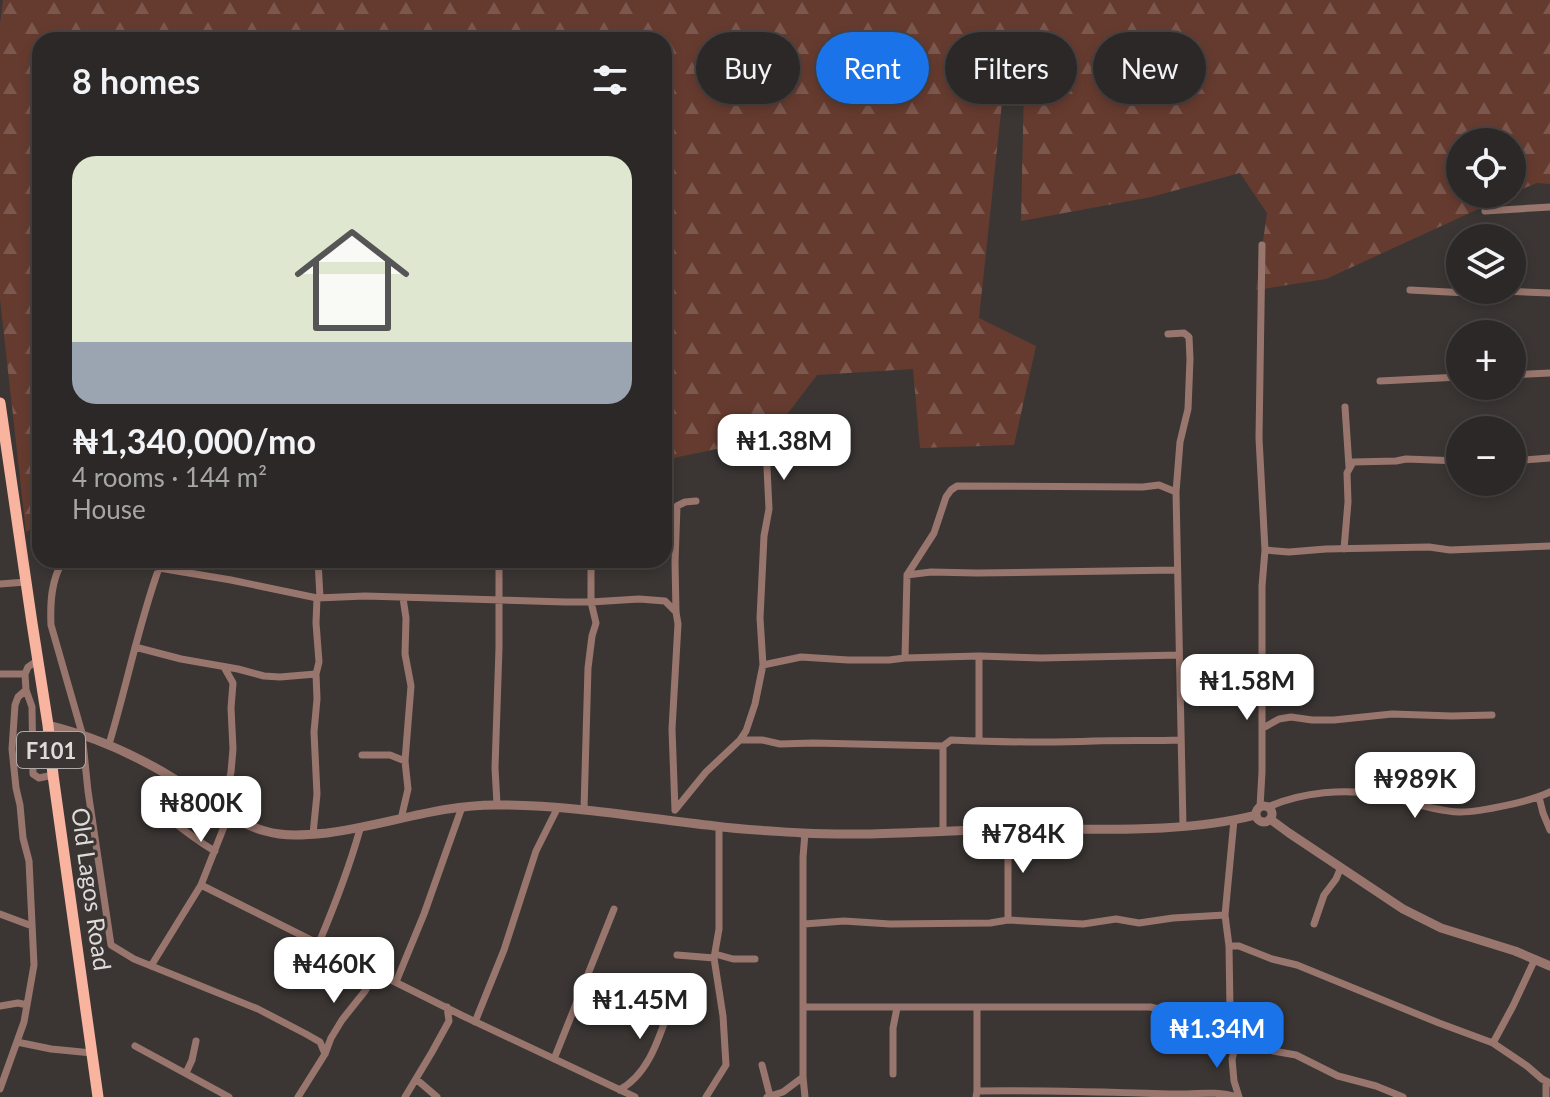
<!DOCTYPE html>
<meta charset="utf-8">
<style>
:root{--surface:#2c2827;--page:#383433;--text:#f1f3f6;--muted:#a6a6a7;--line:#484444;--accent:#1a73e8}
body{margin:0;font-family:Lato,sans-serif;background:var(--page);color:var(--text);height:100vh;display:flex;flex-direction:column;font-size:30px;white-space:nowrap}
*{box-sizing:border-box;margin:0}
p{font-size:26px;color:var(--muted)}
.icon{flex:none;width:44px;height:44px;fill:none;stroke:currentColor;stroke-width:2;stroke-linecap:round;stroke-linejoin:round}
.map{position:relative;flex:1;overflow:hidden}
.side{position:absolute;left:32px;top:32px;width:640px;height:536px;display:flex;flex-direction:column;background:var(--surface);border-radius:24px;box-shadow:0 4px 12px #0003,0 0 0 2px var(--line)}
.side>*{flex:none}
.banner{position:absolute;left:696px;top:32px;width:734px;height:72px;display:flex;gap:16px}
.controls{position:absolute;left:1446px;top:128px;display:grid;gap:16px}
.controls a{display:grid;place-items:center;width:80px;height:80px;border-radius:50%;background:var(--surface);box-shadow:0 4px 12px #0003,0 0 0 2px var(--line);font-size:40px}
.price{position:absolute;translate:-50% -68px;padding:0 18px;border-radius:16px;background:#fff;color:#222;font-size:26px;line-height:52px;filter:drop-shadow(0 2px 4px #0008)}
.price::after{content:'';position:absolute;left:50%;top:48px;width:24px;height:18px;margin-left:-12px;background:inherit;clip-path:polygon(0 0,100% 0,50% 100%)}
.price.active{background:var(--accent);color:#fff}
ul{padding:0;list-style:none}
li{display:grid;align-content:center;gap:16px;height:424px;padding:0 40px}
li+li{border-top:2px solid var(--line)}
li span{display:grid;place-items:center;height:248px;border-radius:24px;color:#555}
li>.icon{margin-inline-start:auto}
span .icon{width:144px;height:144px;fill:#fffc;stroke-width:1}
li b{font-size:34px}
h2{display:flex;justify-content:space-between;align-items:center;height:96px;padding:0 40px;font-size:34px}
.chip{padding:0 28px;border-radius:36px;background:var(--surface);box-shadow:0 4px 12px #0003,0 0 0 2px var(--line);font-size:28px;line-height:72px}
.chip.active{background:var(--accent);color:#fff}
.map>svg:first-child{display:block}
.forest{fill:url(#forest-firs)}
.lines{fill:none;stroke-linecap:round;stroke-linejoin:round}
.minor{stroke:#99766d;stroke-width:7}
.tertiary{stroke:#99766d;stroke-width:9}
.primary{stroke:#f9b4a0;stroke-width:11}
.labels{text-anchor:middle;dominant-baseline:central;stroke-width:6;stroke-linejoin:round;paint-order:stroke}
.shield{fill:#3b3634;stroke:#adaaa8;stroke-width:2}
.shield-label{font-size:22px;font-weight:bold;fill:#dedbda}
.street-label{font-size:24px;fill:#dedbda;stroke:#3b3634}
</style>
<div class="map">
<svg width="1550" height="1097" viewBox="0 0 1550 1097">
<defs>
<pattern id="forest-firs" width="22" height="20" patternUnits="userSpaceOnUse" patternTransform="scale(2)"><rect width="22" height="20" fill="#663b2f"/><path d="M5 1l3.5 6h-7zM16 11l3.5 6h-7z" fill="#7b574d"/></pattern>
</defs>
<rect width="100%" height="100%" fill="#3b3634"/>
<!-- forest -->
<path class="forest" d="M3,0h1547v184l-13,-1 -25,10v-51h-52v52h51l-185,85 -70,11 11,-77 -27,-40 -89,24 -130,24 3,-135 -19,-12 -26,244 57,28 -22,99 -94,3 -7,-79 -96,6 -48,63 -105,22v-420h-624v484l-14,8 -26,-233v-275z"/>
<g class="lines">
<!-- minor -->
<path class="minor" d="M1485,211l65,-4
M1262,245l-3,193 6,112
M1410,290l57,3 8,-3 75,3
M1168,334l16,-1 5,4 1,22 -2,50 -8,33 -4,50
M1512,375l38,-2
M1380,381l80,-4
M1345,407l4,60
M1512,461l38,-3
M1344,549l4,-47 -1,-29 6,-11 43,-1 10,-2 54,2
M64,560c-13,18 -14,43 -13,65l31,108 6,58 23,154 23,14 124,50 48,25 14,8 5,12
M134,560l25,8 72,12 86,18 48,-2 200,6h26l48,-3 26,2 11,11
M318,560l2,38
M907,575l24,-3 46,1 200,-3
M0,584l26,-2
M135,647l46,12 57,10 26,7 16,1 36,-3
M979,656v85
M905,658l2,-83 27,-42 12,-36 5,-7 6,-4 186,1 16,-2 17,7 7,334
M38,660l-10,7 -3,7 1,16 6,17 1,67 6,4 14,-3
M763,665l38,-8 47,3h41l16,-2 74,-2 62,2 138,-3
M0,674h25
M1263,728l16,-9 12,-2 21,3h22l58,-6 60,2 40,-1
M740,740h22l18,4 33,-1 130,3 8,-6c48,2 96,3 143,1 29,-1 58,0 87,-1
M109,744c18,-59 29,-118 50,-176
M943,746v86
M362,755h28l15,6
M1539,797l4,16 7,17
M148,804c23,14 43,34 67,47
M497,804l-2,-36 4,-120v-88
M1260,807l2,-35v-186l3,-36 24,2 37,-3 103,-2 21,3 100,-4
M1268,807c34,-15 77,-19 114,-12 26,6 52,16 78,17 21,0 72,-11 90,-20
M584,809l4,-141 4,-32 4,-13 -5,-21v-42
M222,810l9,-38 2,-23 -2,-41 2,-25 -9,-16
M675,810l31,-38 34,-32 6,-9 9,-27 8,-39 -3,-47 4,-82 5,-27 -3,-62
M675,810l-3,-81 6,-105 -2,-12 -1,-50 2,-56 8,-4 11,-1
M401,819l7,-30 -3,-28 6,-75 -6,-32 1,-36 -3,-20
M1234,820l-9,95 4,31h10l33,13 25,6 142,58 54,20 34,23 15,13 8,4
M1008,829v91
M313,834l4,-40 -3,-62 3,-33 -1,-25 3,-12 -3,-39 1,-25
M201,885l260,130 174,82
M0,914l32,12
M804,924l40,-3 46,3 100,-1 18,-3 75,4 33,-5 23,4 34,-5 52,-3
M1314,924l10,-29 12,-16 5,-12
M318,945c16,-38 31,-76 42,-116
M1229,946l1,63
M715,954l18,5h22
M677,955l37,3
M151,966l50,-81 28,-71
M396,982l28,-68 38,-107
M0,1006l18,-3 9,2
M803,1007h347c16,4 31,5 47,3 12,-1 21,-4 33,-1l1,11 5,12v12l-4,15 2,22 5,16
M475,1022l29,-72 32,-99 22,-44
M1236,1032l8,7 29,12 23,4 42,21 38,10 27,11
M17,1042l34,7 41,4
M1493,1043l20,-37 22,-47
M135,1046l94,51
M554,1059l60,-150
M762,1065l8,31
M186,1073l6,-13 4,-19
M893,1074v-46l4,-20
M416,1079l21,18
M0,1089l24,-67 10,-57 -5,-104 -6,-23 -3,-33 -4,-17 -4,-39 3,-44 3,-8 8,-7
M619,1090c31,-16 41,-56 52,-86
M977,1091c64,-1 128,1 192,3 22,1 47,-4 68,3
M298,1097l27,-43 6,-16 11,-18 23,-29 10,-19
M405,1097l27,-45 17,-31 -2,-14
M706,1097l20,-32 -3,-49 -9,-58 5,-29v-102
M767,1097l16,-5 20,-15
M805,1097l-2,-20v-220l2,-24
M976,1097l1,-6v-83
M1546,1097v-15"/>
<!-- tertiary -->
<path class="tertiary" d="M48,725c45,11 86,29 125,53 29,18 59,44 92,53 20,6 41,4 62,2 57,-7 113,-29 172,-28 73,0 144,13 216,21 29,4 58,5 87,7 77,4 154,-4 231,-4 74,0 151,4 223,-14
M1256 814a8 8 0 1 1 16 0a8 8 0 1 1-16 0Z
M1270,819l19,14 114,76 38,19 74,23 35,15"/>
<!-- primary -->
<path class="primary" d="M0,403l32,220 16,102 5,50 45,322"/>
</g>
<g class="labels">
<!-- shield labels -->
<rect class="shield" x="17" y="732" width="68" height="36" rx="6"/>
<g class="shield-label">
<text x="51" y="750">F101</text>
</g>
<!-- street labels -->
<g class="street-label">
<text transform="translate(92 889) rotate(82)">Old Lagos Road</text>
</g>
</g>
</svg>
<div class="controls">
<a><svg class="icon" aria-label="locate" viewBox="0 0 24 24"><circle cx="12" cy="12" r="6"/><path d="M12 2v4M12 18v4M2 12h4M18 12h4"/></svg></a>
<a><svg class="icon" aria-label="layers" viewBox="0 0 24 24"><path d="M12 4l9 5-9 5-9-5zM3 14l9 5 9-5"/></svg></a>
<a>+</a>
<a>−</a>
</div>
<b class="price" style="left:784px;top:482px">₦1.38M</b>
<b class="price" style="left:1247px;top:722px">₦1.58M</b>
<b class="price" style="left:1415px;top:820px">₦989K</b>
<b class="price" style="left:201px;top:844px">₦800K</b>
<b class="price" style="left:1023px;top:875px">₦784K</b>
<b class="price" style="left:334px;top:1005px">₦460K</b>
<b class="price" style="left:640px;top:1041px">₦1.45M</b>
<b class="price active" style="left:1217px;top:1070px">₦1.34M</b>
<div class="banner">
<a class="chip">Buy</a>
<a class="chip active">Rent</a>
<a class="chip">Filters</a>
<a class="chip">New</a>
</div>
<section class="side">
<h2>8 homes<svg class="icon" aria-label="filters" viewBox="0 0 24 24"><path d="M4 7h16M4 17h16"/><circle cx="9" cy="7" r="2"/><circle cx="15" cy="17" r="2"/></svg></h2>
<ul>
<li><span style="background:linear-gradient(#dfe7d0 75%,#9aa5b1 0)"><svg class="icon" aria-label="home" viewBox="0 0 24 24"><path d="M3 11l9-7 9 7M6 9v11h12V9"/></svg></span><div><b>₦1,340,000/mo</b><p>4 rooms · 144 m²</p><p>House</p></div></li>
</ul>
</section>
</div>
